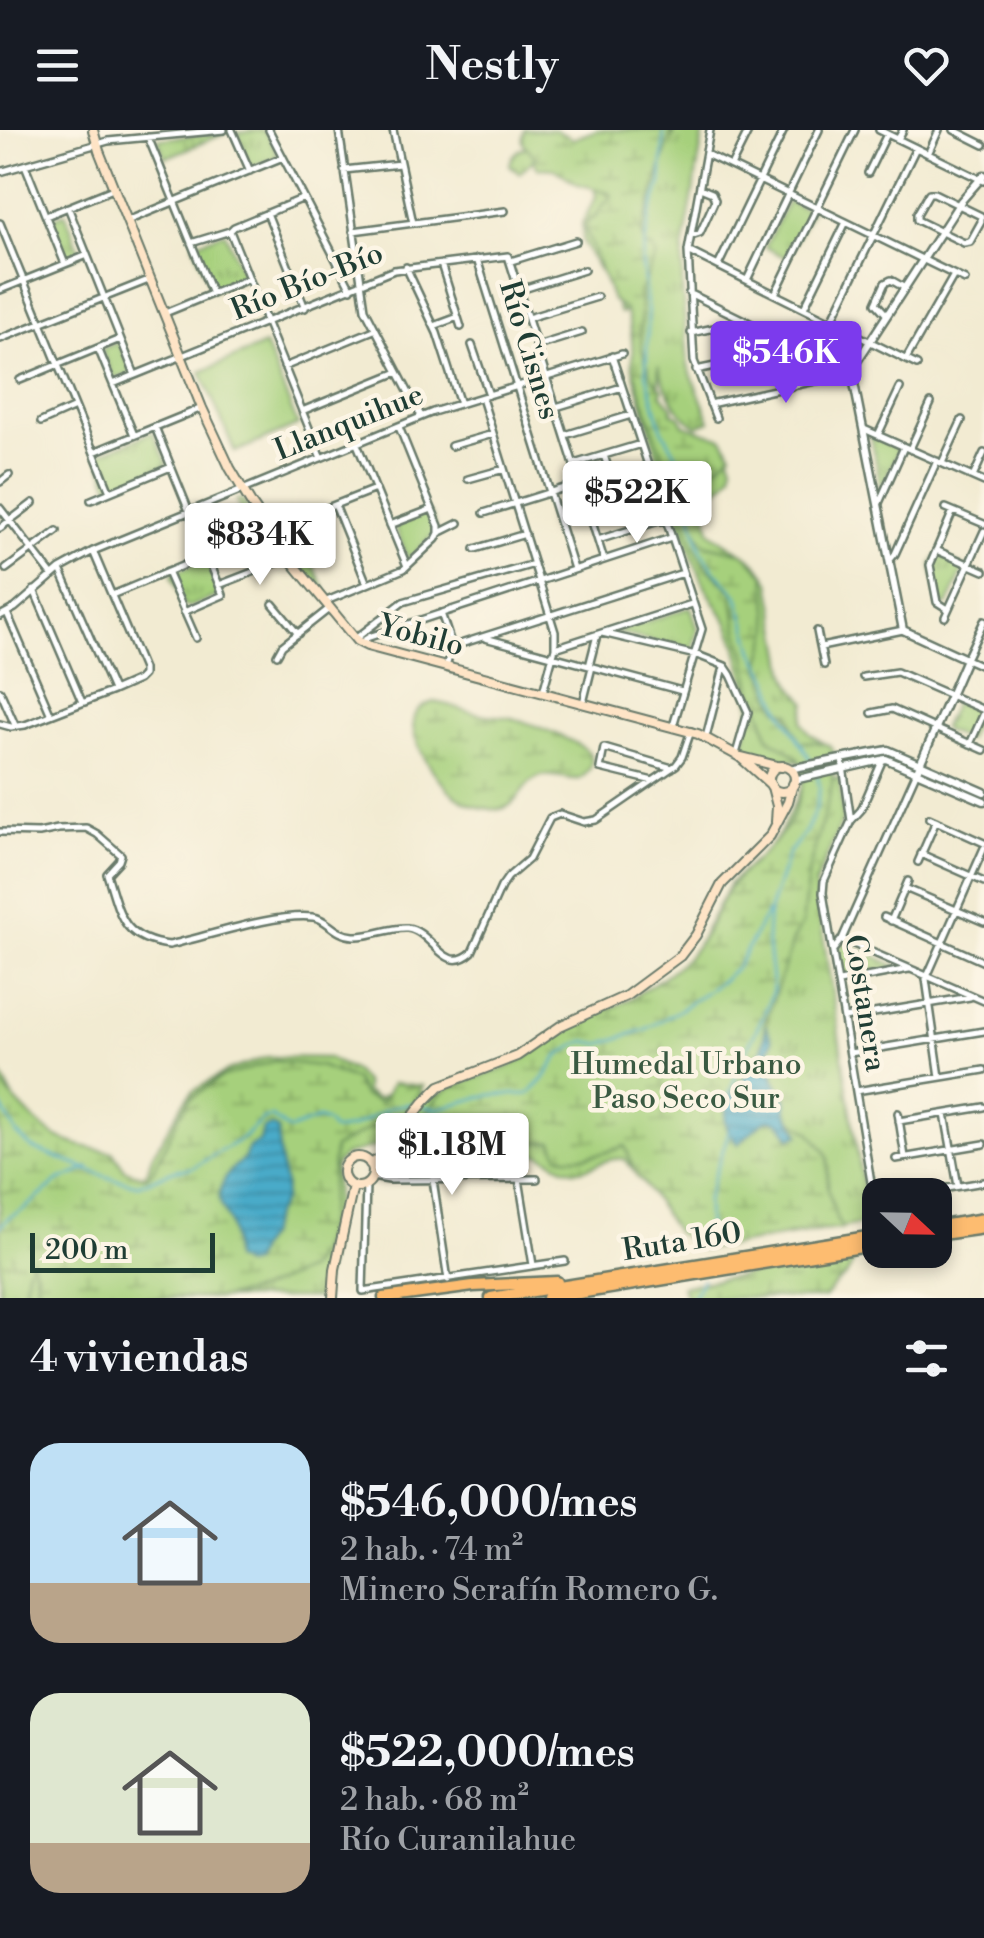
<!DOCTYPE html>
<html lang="es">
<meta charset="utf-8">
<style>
:root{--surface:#171b24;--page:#242831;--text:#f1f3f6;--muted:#9ea1a6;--accent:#7c3aed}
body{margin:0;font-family:"Libre Bodoni",serif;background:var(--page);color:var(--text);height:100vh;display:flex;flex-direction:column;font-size:38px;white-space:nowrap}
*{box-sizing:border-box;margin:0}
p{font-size:32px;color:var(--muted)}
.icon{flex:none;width:55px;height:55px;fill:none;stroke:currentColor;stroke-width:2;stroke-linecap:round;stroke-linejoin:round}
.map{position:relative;height:1168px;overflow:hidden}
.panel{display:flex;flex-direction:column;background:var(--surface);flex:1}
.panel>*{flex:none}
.needle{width:65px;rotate:112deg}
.fabs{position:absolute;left:862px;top:1048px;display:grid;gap:20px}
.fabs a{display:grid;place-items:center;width:90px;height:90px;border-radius:20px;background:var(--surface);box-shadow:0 5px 15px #0003;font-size:50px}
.scale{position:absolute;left:30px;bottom:25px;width:185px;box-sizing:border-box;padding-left:10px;border:5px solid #1f3d34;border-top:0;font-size:28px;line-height:35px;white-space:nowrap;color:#1f3d34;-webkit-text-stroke:8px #fcf5e5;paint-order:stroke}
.price{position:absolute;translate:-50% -85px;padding:0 22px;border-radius:10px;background:#fff;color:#222;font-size:32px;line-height:65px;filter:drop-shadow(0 2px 5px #0008)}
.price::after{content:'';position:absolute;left:50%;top:60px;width:30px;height:22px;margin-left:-15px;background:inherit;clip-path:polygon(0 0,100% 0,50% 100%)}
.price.on{background:var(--accent);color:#fff}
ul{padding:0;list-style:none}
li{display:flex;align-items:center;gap:30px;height:250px;padding:0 30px}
li span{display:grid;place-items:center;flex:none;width:280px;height:200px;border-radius:30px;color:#555}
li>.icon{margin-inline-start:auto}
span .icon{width:120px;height:120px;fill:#fffc;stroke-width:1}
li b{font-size:42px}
h2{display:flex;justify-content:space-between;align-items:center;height:120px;padding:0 30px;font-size:42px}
header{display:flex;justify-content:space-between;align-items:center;height:130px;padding:0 30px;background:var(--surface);font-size:45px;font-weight:800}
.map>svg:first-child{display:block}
.grass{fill:url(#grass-tufts);stroke:#628658;stroke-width:2.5}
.wetland{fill:url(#wetland-marsh);stroke:#628658;stroke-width:2.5}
.pitch{fill:#a6d07c;stroke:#628658;stroke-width:2.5}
.water{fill:url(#water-rules);stroke:#34747e;stroke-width:2.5}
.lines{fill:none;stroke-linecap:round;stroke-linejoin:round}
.stream{stroke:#4aabc9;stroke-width:2.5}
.minor-casing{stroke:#697a6b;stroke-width:10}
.tertiary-casing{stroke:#697a6b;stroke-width:11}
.secondary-casing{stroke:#697a6b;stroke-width:12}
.motorway-casing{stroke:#697a6b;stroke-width:15}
.minor{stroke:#fff;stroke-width:5}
.tertiary{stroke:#fff;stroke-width:6}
.secondary{stroke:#fee4c6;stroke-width:8}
.motorway{stroke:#fdbc70;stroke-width:10}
.labels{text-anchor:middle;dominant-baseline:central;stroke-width:9;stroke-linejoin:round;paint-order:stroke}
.street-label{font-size:30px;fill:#1f3d34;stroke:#fcf5e5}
.park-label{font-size:30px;fill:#3a5a42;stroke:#fcf5e5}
</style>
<header><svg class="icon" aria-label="menu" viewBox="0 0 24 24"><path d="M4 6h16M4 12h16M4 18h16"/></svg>Nestly<svg class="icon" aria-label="heart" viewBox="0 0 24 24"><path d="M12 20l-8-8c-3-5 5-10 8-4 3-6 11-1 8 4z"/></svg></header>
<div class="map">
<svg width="984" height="1168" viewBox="0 0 984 1168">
<defs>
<pattern id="grass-tufts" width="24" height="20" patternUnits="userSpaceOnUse" patternTransform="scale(2.5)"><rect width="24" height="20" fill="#a6d07c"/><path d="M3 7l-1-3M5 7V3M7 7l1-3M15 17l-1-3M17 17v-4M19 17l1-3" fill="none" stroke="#87aa66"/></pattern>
<pattern id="wetland-marsh" width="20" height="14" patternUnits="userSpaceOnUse" patternTransform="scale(2.5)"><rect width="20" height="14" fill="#a6d07c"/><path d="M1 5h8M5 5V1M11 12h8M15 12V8" fill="none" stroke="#87aa66"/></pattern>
<pattern id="water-rules" width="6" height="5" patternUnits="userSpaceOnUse" patternTransform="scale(2.5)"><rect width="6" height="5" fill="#4aabc9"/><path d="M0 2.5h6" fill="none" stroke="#3d8ca4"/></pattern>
</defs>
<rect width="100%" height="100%" fill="#fcf5e5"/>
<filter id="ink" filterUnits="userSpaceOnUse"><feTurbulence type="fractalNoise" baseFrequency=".01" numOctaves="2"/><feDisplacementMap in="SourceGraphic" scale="20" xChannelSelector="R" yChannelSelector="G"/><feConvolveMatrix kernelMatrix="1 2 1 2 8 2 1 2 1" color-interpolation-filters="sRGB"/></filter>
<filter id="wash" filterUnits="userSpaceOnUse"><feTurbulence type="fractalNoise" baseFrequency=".0048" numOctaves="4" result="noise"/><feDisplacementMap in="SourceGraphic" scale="40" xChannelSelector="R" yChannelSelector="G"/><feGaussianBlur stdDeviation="2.25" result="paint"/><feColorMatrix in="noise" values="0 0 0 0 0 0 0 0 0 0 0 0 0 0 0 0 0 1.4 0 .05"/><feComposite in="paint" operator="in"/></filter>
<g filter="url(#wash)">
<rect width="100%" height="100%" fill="#f2ebd2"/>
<!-- grass -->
<path class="grass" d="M263,0l3,3 13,23 -28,11 -14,-34z
M611,0h62v8l2,-8h29l-21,120 -1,36 6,80 22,55 -13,5c-22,-14 -31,-36 -39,-60l2,23 6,15 19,21 44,28 4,12 -1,9 -7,9 -21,15 6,33c23,21 44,20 60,51l16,89 5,13 15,18 -4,20 8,12 18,12 -3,65 7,-31 7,-3 4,42 -28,66 50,315 6,10 -2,13 -168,27 -17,-13 -59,-78c-23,-3 -33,13 -52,11 -14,-2 -23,-13 -36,-16 -13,-3 -27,-1 -40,-2 -15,-1 -32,-7 -47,-6 -9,1 -13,5 -22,7l-3,-2v-8l-6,-2 -18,11 -13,-5 -11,-1 -32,9 -8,8 -2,5 1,35 -13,80 -6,15h-317v-226l21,41 24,32 95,34 8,-9 4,-14 31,-53 10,-12 37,-21 38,-13 60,1 26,13 11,12v10l13,6 12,-8 50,3 11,-7 64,-22 99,-55 61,-40 18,-17 37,-70 37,-33 13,-17 23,-48 -2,-21 -4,-3 -49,-8 -5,-3 8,-45 -15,-61 -8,-21 -21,-33 -14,-30 -27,-73 -31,-110 -5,-61 -3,-4 -7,1c-5,-11 -7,-27 -11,-40l-6,2 -3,-3 -17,-29 -1,-20 14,-26 -2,-10 -53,-30 -8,3 -14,13 -9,-8c4,-31 64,-22 88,-22z
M226,3l-61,25 -7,-19z
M788,71l23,10 -24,47 -22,-11z
M65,83l16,41 -15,6 -15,-41z
M225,102l19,46 -32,13 -18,-47z
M117,213l3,1 11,27 -2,4 -15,3 -12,-27 1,-3z
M153,302l14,31 -3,4 -54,20 -11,-30 2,-4z
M871,306l28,13 -18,40z
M242,369l40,58 -20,8 -26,-65z
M426,382l5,2 6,17 -29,29 -13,-34z
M295,394l32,71 -4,1 -48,-64z
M938,425l27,12 -17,37 -3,2 -6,-4 -7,-38z
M203,431l5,1 12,30 -2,4 -29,11 -5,-1 -12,-30 2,-3z
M691,477l7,23 -6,21 -77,-19z
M955,571l25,11 -13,28 -25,-11z
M843,812l58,26 -60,11 -5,-23z"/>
<!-- wetland -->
<path class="wetland" d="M524,0h31l18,9 24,-9h75l-30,102 3,14 7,3 4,7 -15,33v57l9,29 13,15 -2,4 12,14 -2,4 9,5 4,8 39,13 9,15 -31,27 -11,16 -2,9 3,15 11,21 5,4 37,8 21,22 5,55 -10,35 13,36 5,8 12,4 3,14 7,15h14l15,3 5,7 -2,34 -23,83 -7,55 -8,14 -29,85v20l-9,19 -22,27 -8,31 27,9c19,-18 27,-5 46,5l-6,-13 17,11 15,19 3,7v31l8,28 6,12 -46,4 -68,14 -38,-7 -14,-7 -33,-51 -6,-5 -12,-31c-21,8 -44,14 -66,10l-6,-15 -44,6 -41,-9 -16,-7 -16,1 -8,-7 -3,-7c16,-41 53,-36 87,-53 27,-14 50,-35 77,-49 9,-5 20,-7 29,-11 22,-11 58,-35 74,-53 19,-21 25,-50 43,-71 21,-25 47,-38 59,-69 15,-41 16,-52 -25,-73l-6,-22 -11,-26 -6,-35 -8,-25 -6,-40 -30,-29 -9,-18 -60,-175 -1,-34 -4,-16 -3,-9 -13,-10 -29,-76 13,-7 7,-12 7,-5 2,-4 -3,-4 -31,-8 -23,-15 -17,-1 -4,-5v-7c-8,-13 -14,-8 -10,-26z
M434,572c16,2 30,9 46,12 10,2 21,2 31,4 14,3 72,25 78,35 7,11 -2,20 -9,26 -12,1 -28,-6 -39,-3 -21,6 -22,37 -50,33 -13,-1 -26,-6 -36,-14 -17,-12 -50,-60 -40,-81 4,-7 12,-10 19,-12z
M274,931l46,5 35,14 8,16 18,7 11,-20 31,3 -28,41h-22l-39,21 -6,72 -9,33 -12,17 -47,20 -38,8h-182l-8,-39 -5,12 -3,27h-24v-214c42,45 49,59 113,68l12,18 22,7 7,-8 25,-53 11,-17 30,-21z
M857,1126l-11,20 -10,8 -12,14h-138l-4,-12z"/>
<!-- pitch -->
<path class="pitch" d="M265,215l33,80 -63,27 -34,-80z"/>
<!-- water -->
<path class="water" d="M765,894l7,16 -3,11 5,29 12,19 1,13 13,22 -9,4c-20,-37 -32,-10 -53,6 -31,-31 3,-57 18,-82 8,-13 9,-24 9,-38z
M272,996l6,4 1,22 6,33 -1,14 -10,17 -7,21 -8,10 -7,17 -7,2 -12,-7c-1,-12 0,-24 -3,-35 -2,-8 -8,-15 -10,-23 -3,-16 12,-35 24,-42l5,-12 11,-6 3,-13z"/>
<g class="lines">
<!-- stream -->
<path class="stream" d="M664,0l-3,53 -11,32 -8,46 6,55 -2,57 15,54 22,40 2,24 16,59 13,20 23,24 17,57 16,30 10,27 31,53
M0,974l17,30 15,14 78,30 28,7 38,-15 16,-2 51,-30 20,-19 9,-2 17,13 29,-11 8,3 7,8c32,1 52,-31 84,-25
M424,977l13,2 51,-14 41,-1 14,-14 17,-26 25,-13 16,3 45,-15 32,-18 42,-29 17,-15 30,-54
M728,978l2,-16 11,-31 23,-47 9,-24 -6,-54 2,-26 19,-56 18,-23 10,-22 4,-22 -5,-19
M0,1097l8,-9 15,-8 35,-29 31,-13
M708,1115l-1,-46 22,-68
M693,1168l9,-19"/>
</g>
</g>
<g filter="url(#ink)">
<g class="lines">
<!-- minor casing -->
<g class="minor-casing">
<path id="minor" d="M232,0l18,41
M269,0l82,159
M339,0l26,179 56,107
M393,0l20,93
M710,0l-22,121 6,110 22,57
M879,0l105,51
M954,0l30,15
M148,7l64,157
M898,9l5,-9
M706,24l259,126
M928,24l11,-24
M25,35l40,99
M731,36l18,-36
M344,40l56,-6
M0,42l108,-31 116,-11
M868,43l19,-39
M929,63h5l47,23v6l-11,20 -6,1 -47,-23v-6z
M68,77l67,168
M267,83l38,95
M46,86l67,-27
M127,91l156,-64
M0,93l110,269
M230,101l91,227
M353,101l152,-20
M691,106l9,-3 15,-33 -3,-7 -12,-5
M191,113l39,-12 4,-4 70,-29
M688,121l229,114
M477,129l97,310
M511,131l65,-20
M441,134l20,63
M718,136l66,-136
M406,137l31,66 23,71
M747,150l72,-150
M0,160l85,-34
M520,160l64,-20
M689,163l163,80
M775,164l80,-164
M804,178l42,-86
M165,183l83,-34
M887,185l-11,-12 9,-20 6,-3 14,8
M528,188l69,-21
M832,190l84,-172
M434,196l24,-9
M691,203l55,-12
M0,209l151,-60
M472,215l17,50
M537,216l45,-14
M98,218l36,87
M612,226l90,273 -29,97
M906,229l48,-84
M284,237l90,-37
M696,240l104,-22
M20,250l100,-41
M113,254l281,-114 114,-14 96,304
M482,268l73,234v16l-12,44
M710,274l142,-31
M556,277l66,-20
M302,281l96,-39
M41,292l34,-15
M155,297l68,168 -39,17
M399,297l40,99v7
M864,299l120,53
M565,305l66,-20
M878,305l22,-47
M357,314l50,122
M451,316l42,-12
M910,319l21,-46
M94,322l108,-44
M604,325l15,48
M942,333l20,-43
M574,334l67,-20
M973,347l11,-24
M468,349l36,-10
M0,352l9,-7
M91,370l80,-33
M879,373l25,-56
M335,375l32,79
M0,378l52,67
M946,378l38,16
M589,382l67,-20
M484,383l96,-30
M390,395l42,-16
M0,398l33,-25
M269,401l106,-42
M598,410l67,-21
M475,419l50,-15
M936,420l48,21
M890,430l5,-6 42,-93
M6,439l51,-38
M60,439l53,121
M167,442l29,66
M219,455l70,-27
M34,460l48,112
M112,465l94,-39
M324,472l80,-33 32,-30 3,-6 20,-10
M273,474l25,30
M948,479l-11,-7 -7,-37 23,-54
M7,483l44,102
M441,483l11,33 -6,21
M0,486l15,-8 45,-39 33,-18 340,-139 189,-58
M945,487l39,-86
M984,491l-18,38 18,8
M817,501l7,34
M602,503l98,23 25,10 6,9 17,37 -12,42
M485,508l197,53
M355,509l48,-37 131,-38
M361,512l8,-5 302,-99
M451,517l232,-74
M821,517l82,-17
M555,518l137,-44
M277,525l5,-9 48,-38
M589,536l8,-31
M863,547l34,-5 87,38
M0,561l15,34
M583,573l9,-36
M872,583l20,-4 92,41
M0,594l11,3 14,-2 88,-34 25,-11 5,-5v-6l-50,-118
M706,607l18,-70
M970,614l14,-31
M842,629l9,62 -27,60 -1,12 50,301 7,5
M653,651l-53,-13 4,-20 68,20
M929,688l55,25
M851,691l10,-11 22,-51
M0,702l39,1 19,-4 28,-1 11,6 24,21 -2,6 -12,13c13,40 14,65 62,71 40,-9 105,-32 144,-28 14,1 21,18 41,19 18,1 36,-9 53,-8 26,3 37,49 65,24l29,-65 7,-10 21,-18 21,-41 10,-4 24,8 12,-2 80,-55 6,-8 9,-26
M921,724l63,28
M918,732l18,-41
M905,758l79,34
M884,787l100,45
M891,791l17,-40
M842,809l142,62
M834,819l8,-10 75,-168
M839,852l70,-13
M844,888l126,-21
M850,923l134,-22
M940,947l-14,-98 58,-131
M856,961l128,-21
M898,983l7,44
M945,984l13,72
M899,991l85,-14
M896,1029l88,-15
M372,1047l17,3 148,-1
M519,1049l14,86
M433,1050l15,100
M366,1054l-3,107 202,-30
M906,1065l78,-13"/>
</g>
<!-- tertiary casing -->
<g class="tertiary-casing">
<path id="tertiary" d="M789,639l99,-19 96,42
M917,641l49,-112 -63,-29 -51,-257 4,-10 105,-162 23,-26
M794,650l92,-21 98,42"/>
</g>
<!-- secondary casing -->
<g class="secondary-casing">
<path id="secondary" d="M93,0l6,21 103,257 28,60 22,37 37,53 68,83 10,5 331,88 42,23 31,28
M742,627l39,10
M769 649a13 13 0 1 1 26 0a13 13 0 1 1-26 0Z
M772,657l5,19 -1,16
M343 1042a15 15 0 1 1 30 0a15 15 0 1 1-30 0Z
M370,1034l12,-7 42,-55 16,-16 77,-30 45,-31 64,-29 54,-40 16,-21 26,-51 48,-48 18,-34 5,-18
M333,1168l2,-29 18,-83"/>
</g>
<!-- motorway casing -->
<g class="motorway-casing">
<path id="motorway" d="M935,1097l49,-8
M935,1105l49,-7
M384,1168l89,-12 84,-4
M491,1168l389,-63
M548,1168l332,-54"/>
</g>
<!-- minor -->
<use href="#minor" class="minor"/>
<!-- tertiary -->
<use href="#tertiary" class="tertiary"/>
<!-- secondary -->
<use href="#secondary" class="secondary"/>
<!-- motorway -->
<use href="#motorway" class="motorway"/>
</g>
</g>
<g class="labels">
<!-- street labels -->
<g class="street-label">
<text transform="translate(307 152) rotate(-22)">Río Bío-Bío</text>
<text transform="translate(529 220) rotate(73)">Río Cisnes</text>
<text transform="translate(349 293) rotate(-22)">Llanquihue</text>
<text transform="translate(421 506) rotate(15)">Yobilo</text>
<text transform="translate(865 873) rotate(81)">Costanera</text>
<text transform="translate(682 1112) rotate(-9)">Ruta 160</text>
</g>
<!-- park labels -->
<g class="park-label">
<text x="686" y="935">Humedal Urbano<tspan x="686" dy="34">Paso Seco Sur</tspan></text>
</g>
</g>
</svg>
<div class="fabs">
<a><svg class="needle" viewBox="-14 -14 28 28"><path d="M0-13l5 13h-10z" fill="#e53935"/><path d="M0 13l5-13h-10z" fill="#9ea1a6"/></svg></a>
</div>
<div class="scale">200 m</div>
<b class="price on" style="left:786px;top:276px">$546K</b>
<b class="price" style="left:637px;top:416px">$522K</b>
<b class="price" style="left:260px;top:458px">$834K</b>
<b class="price" style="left:452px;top:1068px">$1.18M</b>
</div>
<section class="panel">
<h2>4 viviendas<svg class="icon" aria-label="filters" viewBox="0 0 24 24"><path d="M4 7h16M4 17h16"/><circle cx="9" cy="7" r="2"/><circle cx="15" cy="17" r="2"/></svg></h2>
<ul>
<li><span style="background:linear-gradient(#bfe0f5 70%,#b9a48a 0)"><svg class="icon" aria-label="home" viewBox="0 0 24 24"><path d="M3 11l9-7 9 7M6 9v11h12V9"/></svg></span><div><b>$546,000/mes</b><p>2 hab. · 74 m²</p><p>Minero Serafín Romero G.</p></div></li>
<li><span style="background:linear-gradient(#dfe7d0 75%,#b9a48a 0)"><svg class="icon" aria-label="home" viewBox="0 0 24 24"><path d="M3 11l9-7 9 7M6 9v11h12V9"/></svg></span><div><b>$522,000/mes</b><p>2 hab. · 68 m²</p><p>Río Curanilahue</p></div></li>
</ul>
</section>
